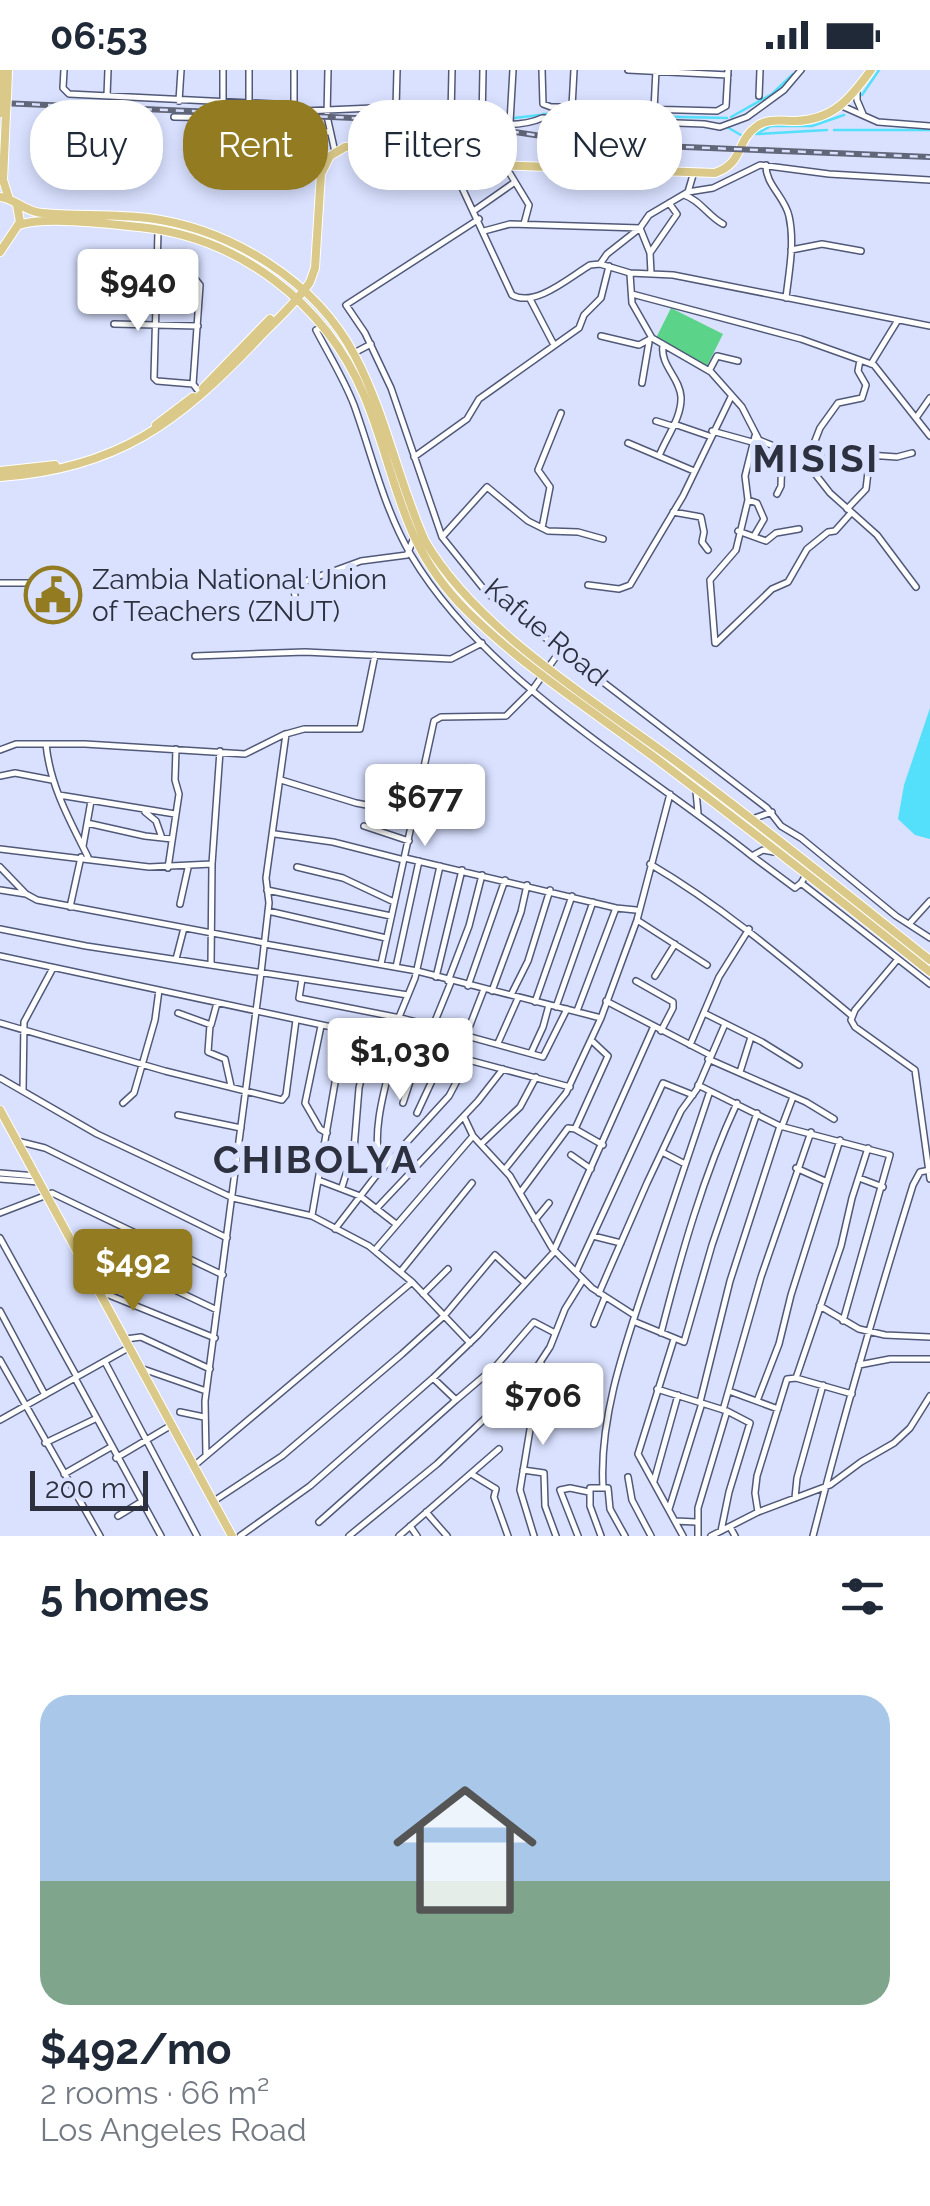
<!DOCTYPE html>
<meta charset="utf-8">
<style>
:root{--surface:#fff;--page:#f2f2f3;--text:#1f2937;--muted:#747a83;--accent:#927b21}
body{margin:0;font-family:Raleway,sans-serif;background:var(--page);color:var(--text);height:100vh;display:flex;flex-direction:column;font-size:38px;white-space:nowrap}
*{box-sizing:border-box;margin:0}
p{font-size:32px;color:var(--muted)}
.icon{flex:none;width:55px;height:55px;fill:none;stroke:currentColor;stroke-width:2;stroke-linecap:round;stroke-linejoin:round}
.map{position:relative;height:1466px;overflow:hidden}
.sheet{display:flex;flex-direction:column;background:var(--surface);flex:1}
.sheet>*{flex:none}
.hud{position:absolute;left:30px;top:30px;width:870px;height:90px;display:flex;gap:20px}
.scale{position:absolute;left:30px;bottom:25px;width:118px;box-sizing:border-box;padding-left:10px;border:5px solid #2d303e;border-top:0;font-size:28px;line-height:35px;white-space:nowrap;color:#2d303e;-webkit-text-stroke:8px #d9e1ff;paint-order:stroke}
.price{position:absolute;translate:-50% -85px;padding:0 22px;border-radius:10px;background:#fff;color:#222;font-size:32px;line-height:65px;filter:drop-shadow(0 2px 5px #0008)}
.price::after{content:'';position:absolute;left:50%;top:60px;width:30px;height:22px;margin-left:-15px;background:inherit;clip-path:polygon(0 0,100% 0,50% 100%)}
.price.active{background:var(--accent);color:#fff}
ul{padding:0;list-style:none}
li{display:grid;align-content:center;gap:20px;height:530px;padding:0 40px}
li span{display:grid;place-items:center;height:310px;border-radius:30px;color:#555}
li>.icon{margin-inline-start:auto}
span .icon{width:180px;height:180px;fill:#fffc;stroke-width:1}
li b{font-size:42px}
h2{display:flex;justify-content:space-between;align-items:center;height:120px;padding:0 40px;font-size:42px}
.tag{padding:0 35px;border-radius:40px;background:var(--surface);box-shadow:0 5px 15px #0003;font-size:35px;line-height:90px}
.tag.active{background:var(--accent);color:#fff}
.status{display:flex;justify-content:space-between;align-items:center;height:70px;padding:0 50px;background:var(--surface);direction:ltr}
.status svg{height:28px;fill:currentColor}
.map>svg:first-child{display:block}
.green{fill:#5bd489}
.water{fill:#54dffb}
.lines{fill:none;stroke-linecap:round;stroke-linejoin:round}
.stream{stroke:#54dffb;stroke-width:2.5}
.minor-casing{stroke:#515978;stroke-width:8}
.major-casing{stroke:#fff;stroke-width:10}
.minor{stroke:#fff;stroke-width:5}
.major{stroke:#dac989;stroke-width:8}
.rail-casing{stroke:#626679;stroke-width:6}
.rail{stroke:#d9e1ff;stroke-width:2.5;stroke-dasharray:8;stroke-linecap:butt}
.major-bridge-casing{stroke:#fff;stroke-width:10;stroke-linecap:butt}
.major-bridge{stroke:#dac989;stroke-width:8}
.labels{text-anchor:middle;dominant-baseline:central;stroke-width:10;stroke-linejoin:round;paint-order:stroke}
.poi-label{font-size:28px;fill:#2d303e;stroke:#d9e1ff;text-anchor:start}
.street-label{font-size:28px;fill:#2d303e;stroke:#d9e1ff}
.district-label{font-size:38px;font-weight:bold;letter-spacing:2.5px;fill:#2d303e;stroke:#d9e1ff}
</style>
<div class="status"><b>06:53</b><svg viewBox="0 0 49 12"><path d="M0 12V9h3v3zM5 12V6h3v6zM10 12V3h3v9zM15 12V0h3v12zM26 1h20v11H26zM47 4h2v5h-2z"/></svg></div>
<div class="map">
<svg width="930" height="1466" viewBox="0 0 930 1466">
<rect width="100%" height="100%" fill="#d9e1ff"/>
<!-- green -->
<path class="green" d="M671,238l52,26 -16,32 -52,-26z"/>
<!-- water -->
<path class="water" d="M930,638v131l-15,-4 -17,-16 6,-34z"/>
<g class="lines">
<!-- stream -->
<path class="stream" d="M862,25l17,-25
M543,44l184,4
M457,46l22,2
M731,47l41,-23 21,-20
M486,48h21
M514,48l26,-3
M727,57l14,8
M834,60h96
M756,64l15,-8h41l32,-11
M758,64l69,-4"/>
<!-- minor casing -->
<g class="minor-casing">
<path id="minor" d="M64,0l-1,18 6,6 225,11v-35
M223,0v33
M249,0v34
M328,0l-1,46 8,36
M452,0l-2,92 62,133c23,13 58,-18 78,-30l10,-1 30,9 43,2 257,51
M542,0l1,34 8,3h21
M574,0l-2,37 145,4 9,-5 2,-36
M628,0l100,5
M857,22v8l6,14
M107,26l1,-26
M759,26l1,-26
M179,31l2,-31
M295,36l9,5 69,-3 77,8
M842,36l36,16 52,4
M396,39l1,-39
M654,40l2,-40
M174,47l64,1 31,13 60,1
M450,49c26,3 67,11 92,-1l162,6 16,3 27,-10 37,-27 17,-20
M482,52l1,-52
M510,52l3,-52
M766,95c-1,19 19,32 23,51 6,27 0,55 -3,82
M497,96l1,-31
M506,97l23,38 -5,19
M688,122l25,-4 47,-23 69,9 101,6
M684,125c16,5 24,21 39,29
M475,140l40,-28
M479,149l-133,86 19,28 26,55 51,149 45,56 280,215 14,18 20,12 95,78 34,22
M484,161l26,-7 130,4 9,-13 39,-23 5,-17
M158,162l-4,146 3,3 36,3
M791,180l31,-6 39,7
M650,183l27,-39 -8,-11
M600,194l7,-10 33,-26 10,25 1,20
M630,204l2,29 20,35 59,34 31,35 17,33 27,11 8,9 18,10 18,23 47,42 39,52
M157,209l39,1 4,5 -7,99 7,9
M632,224l169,45 73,26 56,71
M530,229l23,44
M114,254l84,2
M322,257l-6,3c13,25 28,49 38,75 18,50 30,104 57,150 75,126 228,211 341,301l11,-6 11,2
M601,266l38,9 13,-7
M354,283l17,-9
M871,294l27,-44
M709,301l8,-15 21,5
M642,313l7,-41
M561,343l-23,57 12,17 -8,41 6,3 30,1 25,7
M916,348l14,-20
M656,351l16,5
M674,354l35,12
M712,361l40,11
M628,373l66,28
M786,381h25l9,-23 18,-25 24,-5 4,-13 -8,-14 2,-11
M811,381l86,6 15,-4
M659,386c7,-18 23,-39 22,-59 -1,-19 -21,-32 -18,-51
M414,387l53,-38 12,-20 100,-71 5,-13 17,-17 8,-32
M777,424l4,-8 1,-36
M748,430l9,3 7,16 -10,17
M847,439l19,-20 4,-34
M673,442l28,5 3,15 -2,10 6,8
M738,461l28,10 10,-8 23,-4
M442,467l45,-50 41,34 14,7
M0,513h73
M588,515l31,4 11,-4 53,-89 48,-99
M297,538l-3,-18 4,-6 63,-23 46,-6 6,-15
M715,573l-5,-63 26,-30 12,-50 -3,-24 10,-40
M716,573l56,-54 16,-7 19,-33 21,-17 7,-1 16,-18
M195,586l110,-4 146,7 31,-16
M46,674c4,42 24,77 42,113
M0,680l16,-6h69l160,10 40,-20
M0,706l15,-3 37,7
M281,710l75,23 58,11
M696,721l2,22
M59,725l116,19
M145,742l11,9 6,17
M752,749l20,-7
M87,753l58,13 27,3
M364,756l45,15
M275,764l58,8 71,18
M83,776l8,-45
M0,779l149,18 63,-3
M752,786l43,32 6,-5
M405,788l211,50 20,2
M650,794c73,43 136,97 201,151
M0,797l26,27 11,6 228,43
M297,797l46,11 51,24
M168,798l11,-74 -4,-14 1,-31
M806,805l-5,8 129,101
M0,820l26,4
M267,820l124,26
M180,834l8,-36
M70,837l11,-50
M268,841l118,27
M637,850l70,45
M910,853l20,-22
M0,859l86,17 322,49
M265,874l152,27 184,47
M0,886l397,85 173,46
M176,889l8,-31
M898,889l-43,51 -4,10 4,7 60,43 15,109
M381,894l53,-243 7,-4 65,-1 27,-27 27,-38
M211,895l1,-101 8,-113
M396,897l23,-106
M655,906l20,-32
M436,907l26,-107
M302,909l-3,19 106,21 138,38 24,-48
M448,911l21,-55 13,-51
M636,911l37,21v6l-12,23
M468,916l37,-106
M492,921l29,-79 6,-27
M511,925l17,-34 22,-71
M606,931l104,54
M535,932l37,-106
M556,937l37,-105
M577,941l39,-103
M178,943l33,12 6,-22
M704,943l58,29 37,23
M0,953l165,48 117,29 4,-5 10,-75
M210,955l-2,27 17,7 6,27
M321,956l-16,77 15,26 7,4
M433,956l18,-44
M467,963l17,-44
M394,971l5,-24 16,-39 25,-112
M498,973l20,-45
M690,975l29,-68 30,-48
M531,983l12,-26 6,-22
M708,989l98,43 28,17
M740,1002l11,-35
M0,1008l97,56 136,64 79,18 57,30 43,36 58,61
M698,1015l82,41 110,29 -47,166
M23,1020l1,-68 29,-54
M123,1033l11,-10 21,-73 4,-30
M403,1033l18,-55
M417,1043l28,-60
M178,1045l63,13
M464,1047l9,19 37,40 42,72 40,40 42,27
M782,1056l11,-29
M575,1059l28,16
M17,1071l28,7 182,90
M481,1074l39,-37 16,-30
M662,1082l23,12
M571,1085l20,14
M796,1098l29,13
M383,1099c-16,-31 6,-95 14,-128
M505,1099l61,-76 35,-75 36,-98 33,-126
M0,1103l36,3
M859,1108l24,9
M0,1109l39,3
M318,1110l42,16 36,28
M342,1117l12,-38 5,-61 12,-52
M520,1123l48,-65 7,1 33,-73 -17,-16
M376,1139l102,-108 25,-32
M0,1143l52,-20 171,82
M312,1145l32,-184
M535,1150l14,-17
M335,1159l40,-52 74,-81 19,-36
M593,1166l28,7
M0,1168l77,139
M74,1172l143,68
M375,1180l98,-114
M554,1180l100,-224
M131,1197l10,-30
M401,1201l71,-88
M576,1202l87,-189 30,12
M99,1221l116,47
M599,1223l48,-110 34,-72 16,-22 28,-65
M423,1224l25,-25
M820,1236l39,23 26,6 45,2
M0,1241l45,84
M633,1251l51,21 28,-97 45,-132
M594,1254l11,-27
M661,1263c20,-78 42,-157 76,-230
M126,1269l15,-2 69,32
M674,1269l-36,115 45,82
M0,1290l100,176
M105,1292l92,174
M859,1295l31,-6h40
M143,1299l63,22
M75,1308l86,158
M796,1308l45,-132 11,-48 16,-50
M657,1319l70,22 23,12 -21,69 -8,39
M729,1321l49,18
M456,1330l40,-34 38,-44 21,11
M757,1331l22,-57 12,-49 49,-155
M700,1332l30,-121 50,-155
M723,1340l38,-133 50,-145
M180,1342l24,5
M0,1350l130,-73
M45,1373l50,-24
M206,1385l-1,-54 56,-428 8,-70 -3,-25 20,-144 18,-5h56l15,-74
M116,1388l54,-32
M195,1395l217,-183
M523,1400l21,3 1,33 11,30
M64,1404l47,-27
M473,1405l23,14 -2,8 14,39
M628,1407l4,23 19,36
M654,1411l24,-86
M603,1417c-4,-70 22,-142 44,-208 21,-62 42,-125 63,-188
M795,1428l2,-20 26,-93
M214,1431l68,-45 120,-102 42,-38 51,-61 29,27
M669,1439l33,-106
M426,1442l21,24
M758,1442l-3,-19 2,-17 30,-97 9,-1 56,16
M118,1446l23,-14
M675,1451l21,1
M319,1452l137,-122 -23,-22
M410,1456l7,10
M730,1457l5,9
M240,1466l70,-50 123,-108 45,-43 77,-84
M349,1466l88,-72 96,-91 17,-26 15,-38 18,-29
M399,1466l100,-87
M534,1466l-14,-46 21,-127
M578,1466l-18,-46 10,-2 19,4
M601,1466l-11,-30v-18h18l2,21 15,27
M698,1466v-28l29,-97
M711,1466l47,-24 72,-27 31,-23 33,-19 16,-15 20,-32
M813,1466c30,-118 64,-235 100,-351l7,-13 10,-2"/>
</g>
<!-- major casing -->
<g class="major-casing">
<path id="major" d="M2,28l1,-28
M7,28l1,-28
M6,44l-3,66 6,19
M0,127c16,2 25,15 42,16 35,3 71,1 106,5 83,11 168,63 207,138 31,59 43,125 70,185 53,91 173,162 257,225 84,63 166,129 248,194
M19,155c26,-9 91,-1 120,2 100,10 186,76 225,168 34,81 34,147 102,215 55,55 122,98 184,144 94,71 188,144 280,218
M0,182l20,-30 -3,-17
M203,318l67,-69
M156,355l37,-28
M0,401l55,-6
M0,407c118,-8 179,-55 258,-138 17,-18 38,-36 52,-57l5,-14 6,-94 9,-18 15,-9 18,-1 101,18 251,9c29,-10 21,-32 41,-46 11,-9 26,-6 39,-6 38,-1 55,-22 76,-51
M0,1040l232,426"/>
</g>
<!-- minor -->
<use href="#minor" class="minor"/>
<!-- major -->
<use href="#major" class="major"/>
<!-- rail casing -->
<g class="rail-casing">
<path id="rail" d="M0,33l449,19 139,21 342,14"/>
</g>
<!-- rail -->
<use href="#rail" class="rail"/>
<!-- major-bridge casing -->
<g class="major-bridge-casing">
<path id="major-bridge" d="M1,43l1,-15
M6,44l1,-16"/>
</g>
<!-- major-bridge -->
<use href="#major-bridge" class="major-bridge"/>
</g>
<!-- icons -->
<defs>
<g id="civic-ring" transform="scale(2.875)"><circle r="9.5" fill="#d9e1ff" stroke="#927b21" stroke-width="1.5"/><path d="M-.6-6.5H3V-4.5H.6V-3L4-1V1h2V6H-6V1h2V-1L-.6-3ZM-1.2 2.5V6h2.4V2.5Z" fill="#927b21"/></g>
</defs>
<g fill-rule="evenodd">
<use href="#civic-ring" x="53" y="525"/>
</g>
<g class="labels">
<!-- poi labels -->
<g class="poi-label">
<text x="92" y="509">Zambia National Union<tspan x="92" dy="32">of Teachers (ZNUT)</tspan></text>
</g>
<!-- street labels -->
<g class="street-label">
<text transform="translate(546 562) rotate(40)">Kafue Road</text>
</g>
<!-- district labels -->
<g class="district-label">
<text x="816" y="388">MISISI</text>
<text x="316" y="1089">CHIBOLYA</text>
</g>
</g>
</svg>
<div class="scale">200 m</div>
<b class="price" style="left:138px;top:264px">$940</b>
<b class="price" style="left:425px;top:779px">$677</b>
<b class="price" style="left:400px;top:1033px">$1,030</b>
<b class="price active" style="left:133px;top:1244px">$492</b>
<b class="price" style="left:543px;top:1378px">$706</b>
<div class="hud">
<a class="tag">Buy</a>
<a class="tag active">Rent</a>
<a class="tag">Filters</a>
<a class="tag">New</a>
</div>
</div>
<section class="sheet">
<h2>5 homes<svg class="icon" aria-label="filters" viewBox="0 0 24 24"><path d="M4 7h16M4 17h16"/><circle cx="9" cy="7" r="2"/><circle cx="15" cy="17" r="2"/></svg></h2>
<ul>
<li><span style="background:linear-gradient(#a9c7e8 60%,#7fa58c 0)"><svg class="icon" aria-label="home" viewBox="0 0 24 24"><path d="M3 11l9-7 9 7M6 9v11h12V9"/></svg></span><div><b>$492/mo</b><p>2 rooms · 66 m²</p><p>Los Angeles Road</p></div></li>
</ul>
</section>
